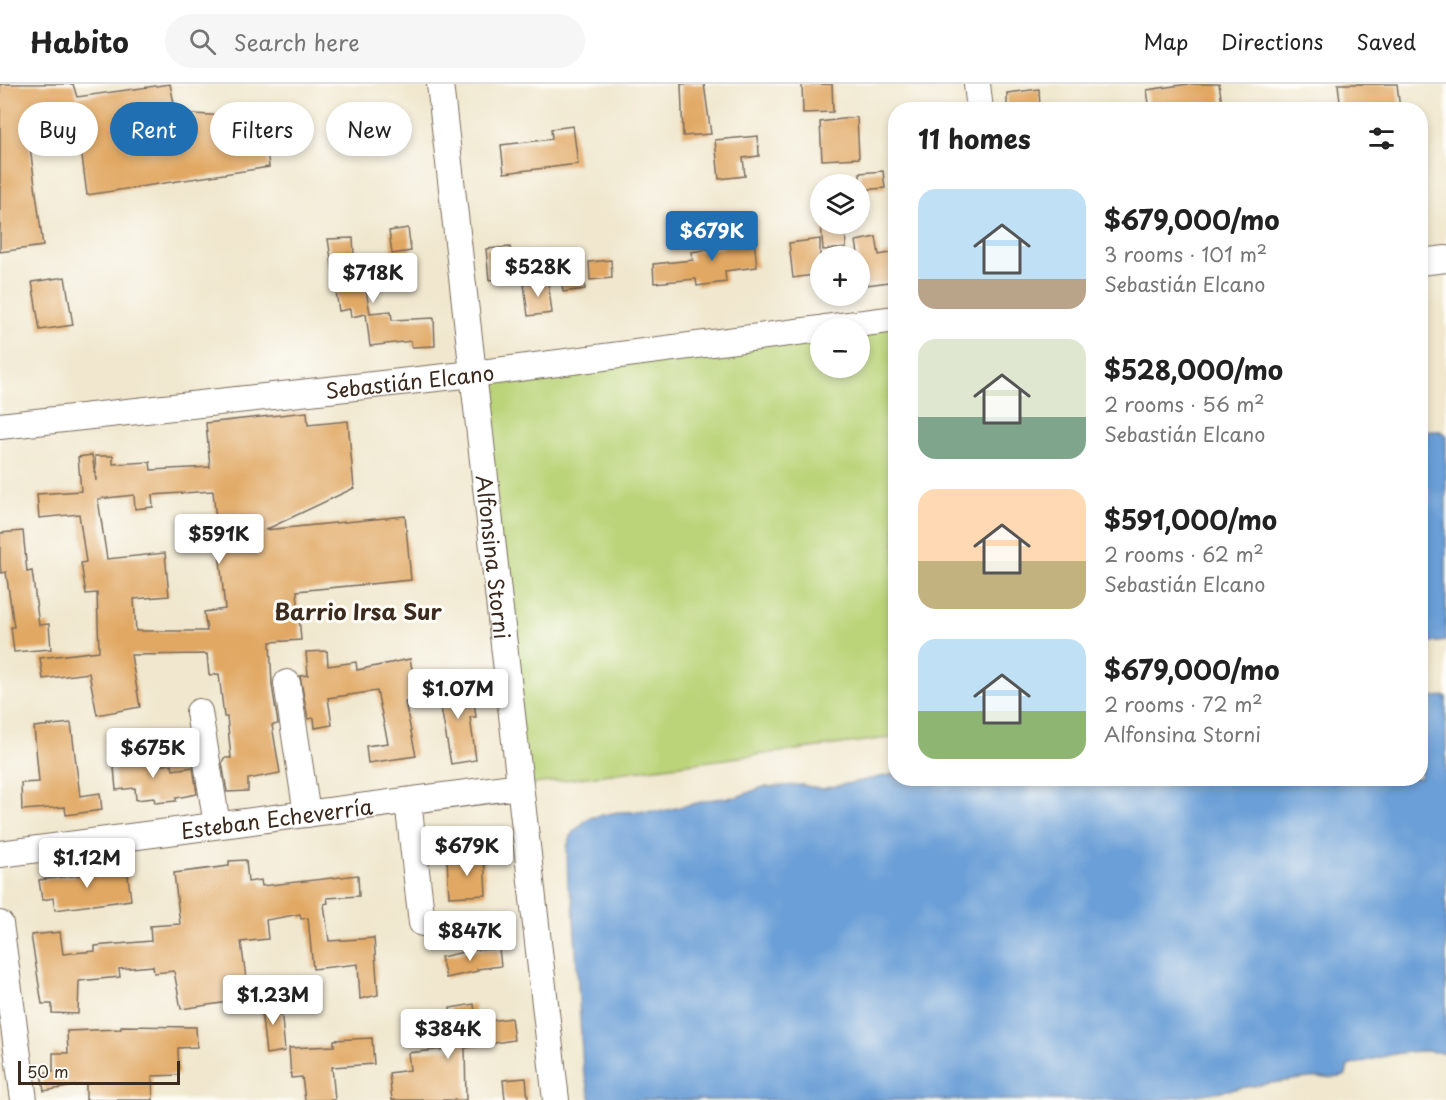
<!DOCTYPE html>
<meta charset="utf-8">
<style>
:root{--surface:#fff;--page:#f6f6f6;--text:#222;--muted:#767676;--line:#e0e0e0;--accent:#1f6fb2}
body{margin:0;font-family:"Playpen Sans",sans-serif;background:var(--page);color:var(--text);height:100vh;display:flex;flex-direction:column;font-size:22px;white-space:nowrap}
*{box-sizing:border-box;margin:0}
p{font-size:20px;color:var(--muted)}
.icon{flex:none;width:33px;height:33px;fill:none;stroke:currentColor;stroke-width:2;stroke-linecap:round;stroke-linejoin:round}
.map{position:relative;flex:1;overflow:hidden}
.sheet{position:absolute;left:888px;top:18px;width:540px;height:684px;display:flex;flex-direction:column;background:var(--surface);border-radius:24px;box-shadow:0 3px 9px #0003}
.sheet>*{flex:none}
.guide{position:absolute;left:18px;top:18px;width:570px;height:54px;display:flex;gap:12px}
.controls{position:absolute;left:810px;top:90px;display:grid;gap:12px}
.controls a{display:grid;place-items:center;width:60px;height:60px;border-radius:50%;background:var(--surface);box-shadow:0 3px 9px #0003;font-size:30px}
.scale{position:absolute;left:18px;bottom:15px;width:162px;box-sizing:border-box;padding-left:6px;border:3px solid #3b2a1e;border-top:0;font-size:16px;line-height:21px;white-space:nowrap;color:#3b2a1e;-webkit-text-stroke:4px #fdfcf7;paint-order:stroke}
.price{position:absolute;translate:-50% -51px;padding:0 14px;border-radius:6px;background:#fff;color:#222;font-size:20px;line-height:39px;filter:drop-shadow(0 2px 3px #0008)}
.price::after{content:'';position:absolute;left:50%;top:36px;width:18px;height:14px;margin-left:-9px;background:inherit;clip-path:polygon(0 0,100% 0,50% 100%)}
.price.on{background:var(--accent);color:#fff}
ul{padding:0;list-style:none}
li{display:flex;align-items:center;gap:18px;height:150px;padding:0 30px}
li span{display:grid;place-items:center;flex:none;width:168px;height:120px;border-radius:18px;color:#555}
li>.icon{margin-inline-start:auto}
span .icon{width:72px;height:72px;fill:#fffc;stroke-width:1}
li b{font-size:26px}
h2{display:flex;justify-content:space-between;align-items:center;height:72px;padding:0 30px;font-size:26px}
.pill{padding:0 21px;border-radius:27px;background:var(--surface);box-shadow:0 3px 9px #0003;font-size:21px;line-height:54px}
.pill.on{background:var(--accent);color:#fff}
header{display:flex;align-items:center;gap:36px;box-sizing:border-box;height:84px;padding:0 30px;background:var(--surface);border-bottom:2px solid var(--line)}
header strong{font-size:28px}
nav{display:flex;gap:33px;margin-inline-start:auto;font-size:21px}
.search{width:420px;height:54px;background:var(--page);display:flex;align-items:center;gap:15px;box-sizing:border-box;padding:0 21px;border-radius:33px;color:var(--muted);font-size:22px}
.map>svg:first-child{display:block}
.green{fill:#bbd479;stroke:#7b7f4c;stroke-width:1.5}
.water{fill:#6b9fd7;stroke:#53647a;stroke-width:1.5}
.building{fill:#e1a864;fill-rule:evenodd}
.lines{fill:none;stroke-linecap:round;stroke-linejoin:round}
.minor-casing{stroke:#7a6c5c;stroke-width:28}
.minor{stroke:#fff;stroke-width:26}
.labels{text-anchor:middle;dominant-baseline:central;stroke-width:6;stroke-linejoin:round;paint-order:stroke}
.street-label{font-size:21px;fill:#3b2a1e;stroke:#fdfcf7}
.neighbourhood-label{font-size:22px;font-weight:bold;fill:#3b2a1e;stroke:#fdfcf7}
</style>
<header>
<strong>Habito</strong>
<div class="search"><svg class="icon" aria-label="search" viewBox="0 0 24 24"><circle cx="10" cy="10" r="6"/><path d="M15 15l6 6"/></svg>Search here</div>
<nav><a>Map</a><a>Directions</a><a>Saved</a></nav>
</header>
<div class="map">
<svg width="1446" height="1016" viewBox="0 0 1446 1016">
<rect width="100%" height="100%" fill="#fdfcf7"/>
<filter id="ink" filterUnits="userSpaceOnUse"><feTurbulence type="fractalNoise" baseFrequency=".0167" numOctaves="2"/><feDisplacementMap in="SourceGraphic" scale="12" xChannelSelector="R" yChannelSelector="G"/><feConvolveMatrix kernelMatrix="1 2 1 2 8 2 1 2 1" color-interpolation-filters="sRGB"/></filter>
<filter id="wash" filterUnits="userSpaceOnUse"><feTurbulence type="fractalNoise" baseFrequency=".008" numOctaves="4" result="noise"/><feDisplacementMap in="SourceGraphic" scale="24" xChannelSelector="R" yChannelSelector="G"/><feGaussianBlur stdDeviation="1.35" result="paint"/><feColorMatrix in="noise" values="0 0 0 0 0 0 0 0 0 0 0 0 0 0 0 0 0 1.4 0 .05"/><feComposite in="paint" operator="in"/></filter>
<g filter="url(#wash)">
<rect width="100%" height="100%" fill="#f0e7ce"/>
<!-- green -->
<path class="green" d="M895,235v418l-376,49 -46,-412 347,-45v39h40v-40z"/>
<!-- water -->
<path class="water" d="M1420,346l20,1 6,4v206l-25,3z
M1446,612v358c-30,-9 -68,4 -98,12l-2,9c-11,5 -24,2 -36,3 -52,5 -103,18 -155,22h-564l-8,-31 -10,-169 -5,-13 -1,-40 6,-15 16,-14 29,-6 45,-1 51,-12 23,-2 26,-10 39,-2 20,4 73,-15 1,4h524l1,-80z"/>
<g id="blocks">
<!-- building -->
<path class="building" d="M0,0h73l4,13 93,-13 6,29 87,5 6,49 -182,28 -7,-54 -50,6 13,99 -43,6z
M681,0h23l7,50 -28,2z
M802,0h30l1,28 -30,1z
M1188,0h31l4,26h-73l-3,-20z
M1338,0h59l3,26h-59z
M1039,5l1,21h-33v-17z
M857,33l2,41 -37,2 -2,-38z
M573,42l5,38 -74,9 -3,-28 51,-6 -1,-10z
M758,52l1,20 -16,2 2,18 -26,3 -4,-39z
M883,87l2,17 -25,2v-17z
M821,140h24l1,24 -23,2z
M408,144l3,23 -19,3 -3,-23z
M753,146l4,37 -32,4 1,11 -29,4 -1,-7 -42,4 -1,-19 40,-4 -2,-8 33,-5 -1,-14z
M876,153l3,18 17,-3v29l-29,4 -2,-14 -4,1 -5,-31z
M353,154l3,49 9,-2 5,28 21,-2 1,9 42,-2 1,28 -23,1 -1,-6 -41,5 -4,-32 -15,3 -1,-8 -11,2 -11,-72z
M820,155v35l-27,4 -4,-35z
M510,163l3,30 -24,3 -3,-31z
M611,176l1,18 -22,2 -1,-18z
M583,184l2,21 -22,3 -3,-21z
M65,193l8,48 -33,5 -8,-48z
M548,197l4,32 -24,3 -4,-32z
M307,328l1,13 40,-4 6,67 -89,42 140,-14 6,64 -114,11 4,49 -31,2 2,43 6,39 -6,1 8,48 -32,6v12l-21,1 -5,-29 2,-5h7l-4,-41h-3l-5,-43 -10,1 -2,-21 -76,1 9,52 -43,8 -8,-42 -46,6 -3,-21 59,-7 -2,-58 -11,1 -5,-31 5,-1 -7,-48 -40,4 -2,-24 44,-3 -3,-34 14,-2 4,26 -1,-25h18v8l37,-2 1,8 59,-3 -4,-44zM213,407l12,118 -21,3 3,19h-71l-2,-32 35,-3 -4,-43 -58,6 -9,-60 36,-4 1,14 18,-2 -1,-12z
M23,447l4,41 5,-1 7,54 10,-1 2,25 -37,3 -3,-25h3l-8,-55 -5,1 -1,-9v-31z
M327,567l1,15 28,-4 1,8 53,-11 8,41 -13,2 11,54 -48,7 -2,-17 22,-3 -11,-52 -49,7 4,27 -17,3 -1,-10 -6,1 -8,-43 8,-1 -2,-23z
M471,596l5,37h-6l6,43 -25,4 -14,-79z
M71,639l9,73 20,-3 2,17 -36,5 -1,-8 -43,3 -1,-27 18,-1 -5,-55z
M148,669l1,14 23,-3 1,6 20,-3 4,27 -21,4v3l-21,2 -1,-5 -18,2 -1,-12 -19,2 -3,-34z
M484,773l2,38 -37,2 -2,-37z
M246,776l2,22 13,-2 1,6 96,-11 1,21 -32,2 1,5 -4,1 5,37 45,-3 4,57 -18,4 -2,-35 -45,5 -5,-51 -7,1 -1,-5 -34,6 2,19 -27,3 8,57 -68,10 -7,-38 -20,2 -1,-7 -34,3 1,8 -41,4 -1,33 -26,-1v-9h-10l-11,-69 29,-3 3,22 32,-3v-5l56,-5 -1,-15 30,-2 -6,-51 55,-7v-5z
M127,785l4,31 -76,10 -2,-12 -11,2 -3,-20z
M499,865l2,17 -24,3 1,2 -32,7 -5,-21 32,-7z
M280,914l5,53 -19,3 -6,-54z
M474,920l2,19 35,-5 3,22 -49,8 1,52h-74l-3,-27 21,-3 -2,-17 47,-5 -5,-40z
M121,942l75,1 1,20 -19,1 1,27 -27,1 1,24h-67v-16l-42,7 -3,-18 12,-2v-18h15l-1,-22 54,-2z
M372,954l2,26 -42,3 3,33h-30l-3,-23 -11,1 -2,-30 45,-2v-6z
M526,994l2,22h-23l-2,-20z"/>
</g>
</g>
<g filter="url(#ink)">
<use href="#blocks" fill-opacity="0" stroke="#7a6c5c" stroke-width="1.5"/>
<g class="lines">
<!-- minor casing -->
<g class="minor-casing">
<g id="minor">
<path id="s1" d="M440,0l116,1016"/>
<path d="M977,0l3,26"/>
<path d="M1420,178l26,-3"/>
<path d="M825,244l71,-9"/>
<path id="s2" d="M0,342l473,-52 347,-45"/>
<path d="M287,599l20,131"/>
<path d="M199,628l18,113"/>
<path d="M408,717l14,122"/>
<path id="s3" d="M0,770l519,-68"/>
<path d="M0,840l24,176"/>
</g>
</g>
<!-- minor -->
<use href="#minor" class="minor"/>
</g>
</g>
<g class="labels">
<!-- street labels -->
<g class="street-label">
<text stroke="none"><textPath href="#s2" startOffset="412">Sebastián Elcano</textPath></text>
<text stroke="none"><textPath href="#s1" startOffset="476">Alfonsina Storni</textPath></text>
<text stroke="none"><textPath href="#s3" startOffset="279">Esteban Echeverría</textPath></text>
</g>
<!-- neighbourhood labels -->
<g class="neighbourhood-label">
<text x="358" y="526">Barrio Irsa Sur</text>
</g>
</g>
</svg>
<div class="controls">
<a><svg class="icon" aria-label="layers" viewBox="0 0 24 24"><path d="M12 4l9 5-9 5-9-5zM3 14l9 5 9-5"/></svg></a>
<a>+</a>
<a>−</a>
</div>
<div class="scale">50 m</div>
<b class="price on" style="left:712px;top:178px">$679K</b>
<b class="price" style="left:538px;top:214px">$528K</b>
<b class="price" style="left:373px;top:220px">$718K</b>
<b class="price" style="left:219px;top:481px">$591K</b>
<b class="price" style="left:458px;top:636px">$1.07M</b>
<b class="price" style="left:153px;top:695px">$675K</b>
<b class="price" style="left:467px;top:793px">$679K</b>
<b class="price" style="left:87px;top:805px">$1.12M</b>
<b class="price" style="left:470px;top:878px">$847K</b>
<b class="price" style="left:273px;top:942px">$1.23M</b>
<b class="price" style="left:448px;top:976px">$384K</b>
<div class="guide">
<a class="pill">Buy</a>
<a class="pill on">Rent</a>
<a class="pill">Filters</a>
<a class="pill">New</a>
</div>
<section class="sheet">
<h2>11 homes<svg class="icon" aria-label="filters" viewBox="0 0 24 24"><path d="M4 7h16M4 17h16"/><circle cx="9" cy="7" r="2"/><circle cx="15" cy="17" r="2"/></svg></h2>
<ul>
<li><span style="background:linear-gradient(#bfe0f5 75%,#b9a48a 0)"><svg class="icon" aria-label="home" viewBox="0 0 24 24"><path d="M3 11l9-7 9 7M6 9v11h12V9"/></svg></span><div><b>$679,000/mo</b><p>3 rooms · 101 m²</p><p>Sebastián Elcano</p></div></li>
<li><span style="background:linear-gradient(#dfe7d0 65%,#7fa58c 0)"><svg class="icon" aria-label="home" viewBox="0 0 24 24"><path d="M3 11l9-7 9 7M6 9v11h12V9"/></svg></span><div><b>$528,000/mo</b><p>2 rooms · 56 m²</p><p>Sebastián Elcano</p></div></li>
<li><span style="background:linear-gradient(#ffd9b3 60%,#c2b280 0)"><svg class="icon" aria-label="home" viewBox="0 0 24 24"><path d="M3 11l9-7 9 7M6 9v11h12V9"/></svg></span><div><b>$591,000/mo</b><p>2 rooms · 62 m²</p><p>Sebastián Elcano</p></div></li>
<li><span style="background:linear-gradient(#bfe0f5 60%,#8fb573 0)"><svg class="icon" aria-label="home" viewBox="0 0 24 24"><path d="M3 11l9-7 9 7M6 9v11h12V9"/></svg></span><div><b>$679,000/mo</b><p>2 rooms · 72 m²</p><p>Alfonsina Storni</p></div></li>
</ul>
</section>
</div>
